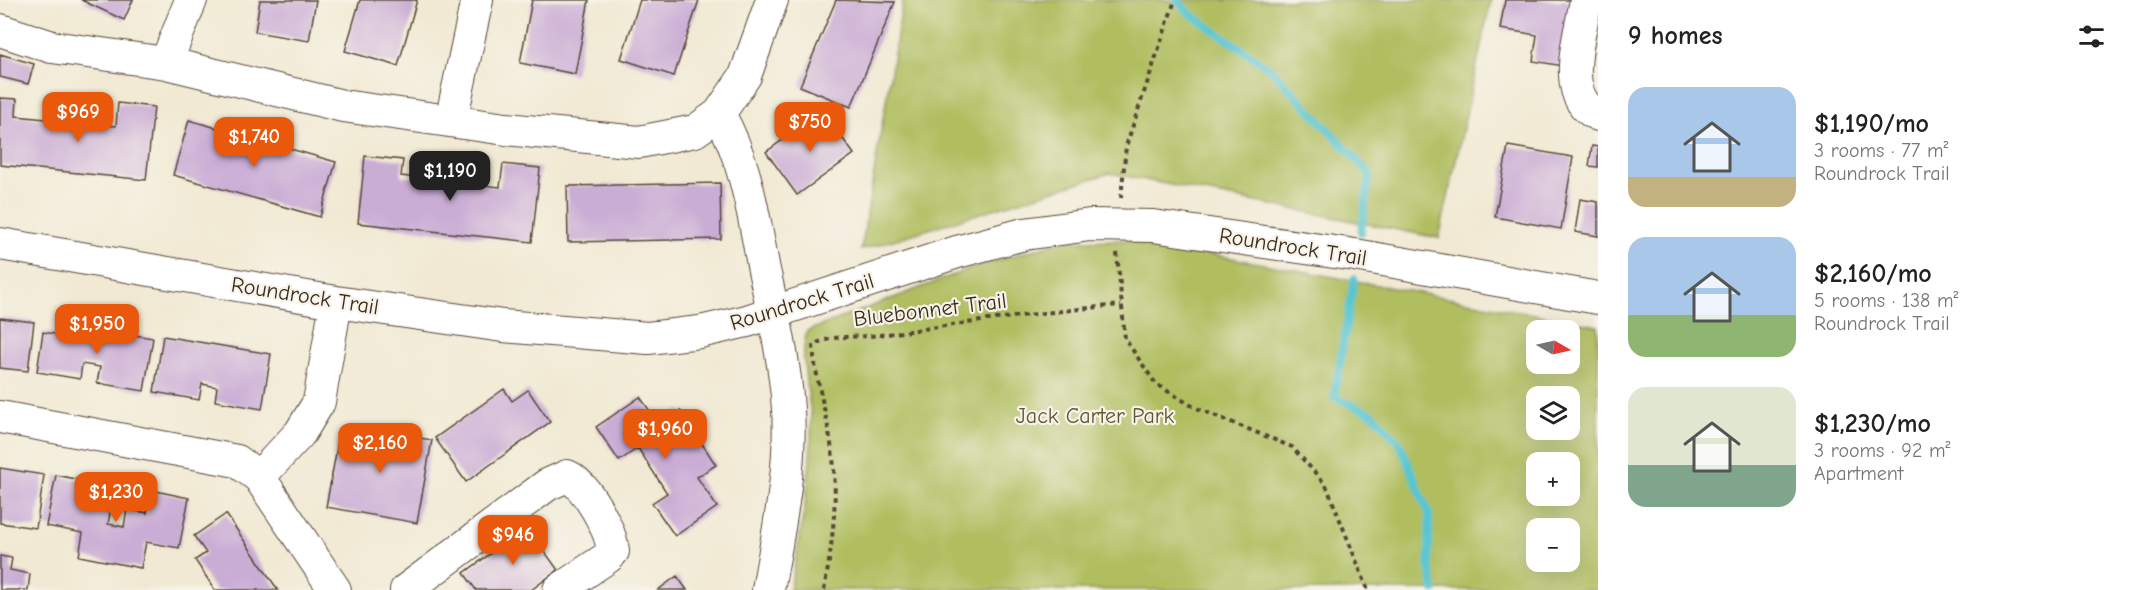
<!DOCTYPE html>
<meta charset="utf-8">
<style>
:root{--surface:#fff;--page:#f2f2f2;--text:#222;--muted:#767676;--accent:#ea580c}
body{margin:0;font-family:"Comic Neue",sans-serif;background:var(--page);color:var(--text);height:100vh;display:flex;flex-direction:column;font-size:22px;white-space:nowrap}
*{box-sizing:border-box;margin:0}
p{font-size:20px;color:var(--muted)}
.icon{flex:none;width:33px;height:33px;fill:none;stroke:currentColor;stroke-width:2;stroke-linecap:round;stroke-linejoin:round}
.map{position:relative;flex:1;overflow:hidden}
.panel{display:flex;flex-direction:column;background:var(--surface);width:540px}
.panel>*{flex:none}
.needle{width:39px;rotate:99deg}
.tools{position:absolute;left:1526px;top:320px;display:grid;gap:12px}
.tools a{display:grid;place-items:center;width:54px;height:54px;border-radius:12px;background:var(--surface);box-shadow:0 6px 24px #0002;font-size:30px}
.price{position:absolute;translate:-50% -51px;padding:0 14px;border-radius:12px;background:var(--accent);color:#fff;font-size:20px;line-height:39px;filter:drop-shadow(0 2px 3px #0008)}
.price::after{content:'';position:absolute;left:50%;top:36px;width:18px;height:14px;margin-left:-9px;background:inherit;clip-path:polygon(0 0,100% 0,50% 100%)}
.price.on{background:#222;color:#fff}
ul{padding:0;list-style:none}
li{display:flex;align-items:center;gap:18px;height:150px;padding:0 30px}
li span{display:grid;place-items:center;flex:none;width:168px;height:120px;border-radius:18px;color:#555}
li>.icon{margin-inline-start:auto}
span .icon{width:72px;height:72px;fill:#fffc;stroke-width:1}
li b{font-size:26px}
h2{display:flex;justify-content:space-between;align-items:center;height:72px;padding:0 30px;font-size:26px}
main{display:flex;flex:1;min-height:0}
.map>svg:first-child{display:block}
.green{fill:#b0be61;stroke:#767440;stroke-width:1.5;fill-rule:evenodd}
.lines{fill:none;stroke-linecap:round;stroke-linejoin:round}
.stream{stroke:#59c5d0;stroke-width:8}
.building{fill:#caadd5}
.minor-casing{stroke:#564739;stroke-width:34}
.path{stroke:#564739;stroke-width:4;stroke-dasharray:4.5 4.5;stroke-linecap:butt}
.minor{stroke:#fff;stroke-width:32}
.labels{text-anchor:middle;dominant-baseline:central;stroke-width:4.5;stroke-linejoin:round;paint-order:stroke}
.street-label{font-size:22px;fill:#3b2a1e;stroke:#f7f3e8}
.park-label{font-size:22px;fill:#5e5632;stroke:#f7f3e8}
</style>
<main>
<div class="map">
<svg width="1598" height="590" viewBox="0 0 1598 590">
<rect width="100%" height="100%" fill="#f7f3e8"/>
<filter id="ink" filterUnits="userSpaceOnUse"><feTurbulence type="fractalNoise" baseFrequency=".0167" numOctaves="2"/><feDisplacementMap in="SourceGraphic" scale="12" xChannelSelector="R" yChannelSelector="G"/><feConvolveMatrix kernelMatrix="1 2 1 2 8 2 1 2 1" color-interpolation-filters="sRGB"/></filter>
<filter id="wash" filterUnits="userSpaceOnUse"><feTurbulence type="fractalNoise" baseFrequency=".008" numOctaves="4" result="noise"/><feDisplacementMap in="SourceGraphic" scale="24" xChannelSelector="R" yChannelSelector="G"/><feGaussianBlur stdDeviation="1.35" result="paint"/><feColorMatrix in="noise" values="0 0 0 0 0 0 0 0 0 0 0 0 0 0 0 0 0 1.4 0 .05"/><feComposite in="paint" operator="in"/></filter>
<g filter="url(#wash)">
<rect width="100%" height="100%" fill="#f1e9d3"/>
<!-- green -->
<path class="green" d="M903,0h588l-52,238 -329,-65 -249,77z
M1134,240l464,86v264h-808c10,-56 23,-115 21,-173 -2,-29 -12,-57 -4,-86l165,-63 90,-27zM1536,330h33v33h-33zM1536,396h33v33h-33zM1536,462h33v33h-33zM1536,528h33v33h-33z"/>
<g class="lines">
<!-- stream -->
<path class="stream" d="M1177,0l12,13 83,57 98,104 -9,58
M1354,279l-20,118 39,17 27,30 29,70v50l5,26"/>
</g>
<g id="blocks">
<!-- building -->
<path class="building" d="M81,0h52l-9,20z
M260,0h56l-7,41 -54,-9z
M360,0h57l-19,66 -53,-15z
M532,0h57l-14,74 -55,-11z
M640,0h59l-25,76 -53,-17z
M836,0l59,2 -44,105 -51,-21z
M1505,0h68l-10,66 -30,-5 4,-26 -37,-6z
M0,54l34,10 -6,20 -28,-7z
M0,98l17,1 -1,17 100,10 2,-23 36,4 -8,73 -146,-15z
M823,111l31,43 -57,41 -31,-43z
M189,120l147,42 -16,55 -147,-42z
M1508,146l65,11 -12,72 -66,-12z
M1592,146l6,1v20l-9,-1z
M365,156l38,4 -2,16 99,11 3,-23 37,4 -8,74 -174,-19z
M720,183l1,56 -153,3 -1,-56z
M1580,199l18,3v34l-23,-4z
M0,318l34,4 -6,49 -28,-3z
M62,323l91,15 -9,53 -47,-8 3,-16 -18,-3 -2,15 -43,-7 6,-40 17,3z
M163,336l108,18 -9,55 -47,-8 2,-14 -15,-3 -3,16 -45,-8z
M504,389l8,12 16,-11 22,32 -84,60 -31,-44z
M640,397l19,27 21,-14 36,55 -19,12 20,30 -42,29 -23,-33 15,-10 -29,-45 -19,13 -23,-34z
M350,426l82,14 -15,83 -91,-16 12,-65 9,1z
M0,468l44,7 -8,53 -36,-5z
M56,475l39,8 -4,21 20,4 -3,16 16,3 3,-18 20,4 4,-23 38,8 -10,50 -33,-6 -5,26 -62,-12 4,-23 -37,-7z
M226,514l52,76h-63l-20,-30 11,-7 -12,-17z
M527,527l31,43 -27,20h-55l-12,-17z
M0,556l12,2 -2,12 20,4 -2,16h-28z
M677,576l10,14h-29z"/>
</g>
</g>
<g filter="url(#ink)">
<use href="#blocks" fill-opacity="0" stroke="#564739" stroke-width="1.5"/>
<g class="lines">
<!-- minor casing -->
<g class="minor-casing">
<path id="minor" d="M1586,0c-5,33 -28,97 12,115
M0,30l52,17 114,16 177,43 163,23 133,13 56,-11 24,-17 26,-38 27,-76
M166,63l25,-63
M719,114c27,46 35,104 45,156 10,45 21,93 24,139 4,60 -10,123 -20,181
M451,121l26,-121
M0,244l336,58 167,24 145,12 52,-6 47,-11 210,-69 67,-18 66,-9 63,1 202,29 243,43
M0,417l237,44 22,16 76,113
M259,477l41,-44 19,-31 17,-100
M406,590l141,-105 20,-9c19,8 44,54 46,75l-5,6 -49,33"/>
</g>
<!-- path -->
<path class="path" d="M1121,198l5,-52 49,-146
M1117,253l8,86 31,45 38,23 98,40 34,38 42,105
M824,590c9,-47 15,-99 7,-146 -5,-33 -16,-66 -18,-99 19,-11 45,-7 67,-10 80,-11 160,-23 241,-30"/>
<!-- minor -->
<use href="#minor" class="minor"/>
</g>
</g>
<g class="labels">
<!-- street labels -->
<g class="street-label">
<text transform="translate(1293 247) rotate(9)">Roundrock Trail</text>
<text transform="translate(305 296) rotate(9)">Roundrock Trail</text>
<text transform="translate(802 302) rotate(-17)">Roundrock Trail</text>
<text transform="translate(930 310) rotate(-7)">Bluebonnet Trail</text>
</g>
<!-- park labels -->
<g class="park-label">
<text x="1095" y="416">Jack Carter Park</text>
</g>
</g>
</svg>
<div class="tools">
<a><svg class="needle" viewBox="-14 -14 28 28"><path d="M0-13l5 13h-10z" fill="#e53935"/><path d="M0 13l5-13h-10z" fill="#767676"/></svg></a>
<a><svg class="icon" aria-label="layers" viewBox="0 0 24 24"><path d="M12 4l9 5-9 5-9-5zM3 14l9 5 9-5"/></svg></a>
<a>+</a>
<a>−</a>
</div>
<b class="price" style="left:78px;top:143px">$969</b>
<b class="price" style="left:810px;top:153px">$750</b>
<b class="price" style="left:254px;top:168px">$1,740</b>
<b class="price on" style="left:450px;top:202px">$1,190</b>
<b class="price" style="left:97px;top:355px">$1,950</b>
<b class="price" style="left:665px;top:460px">$1,960</b>
<b class="price" style="left:380px;top:474px">$2,160</b>
<b class="price" style="left:116px;top:523px">$1,230</b>
<b class="price" style="left:513px;top:566px">$946</b>
</div>
<section class="panel">
<h2>9 homes<svg class="icon" aria-label="filters" viewBox="0 0 24 24"><path d="M4 7h16M4 17h16"/><circle cx="9" cy="7" r="2"/><circle cx="15" cy="17" r="2"/></svg></h2>
<ul>
<li><span style="background:linear-gradient(#a9c7e8 75%,#c2b280 0)"><svg class="icon" aria-label="home" viewBox="0 0 24 24"><path d="M3 11l9-7 9 7M6 9v11h12V9"/></svg></span><div><b>$1,190/mo</b><p>3 rooms · 77 m²</p><p>Roundrock Trail</p></div></li>
<li><span style="background:linear-gradient(#a9c7e8 65%,#8fb573 0)"><svg class="icon" aria-label="home" viewBox="0 0 24 24"><path d="M3 11l9-7 9 7M6 9v11h12V9"/></svg></span><div><b>$2,160/mo</b><p>5 rooms · 138 m²</p><p>Roundrock Trail</p></div></li>
<li><span style="background:linear-gradient(#dfe7d0 65%,#7fa58c 0)"><svg class="icon" aria-label="home" viewBox="0 0 24 24"><path d="M3 11l9-7 9 7M6 9v11h12V9"/></svg></span><div><b>$1,230/mo</b><p>3 rooms · 92 m²</p><p>Apartment</p></div></li>
</ul>
</section>
</main>
